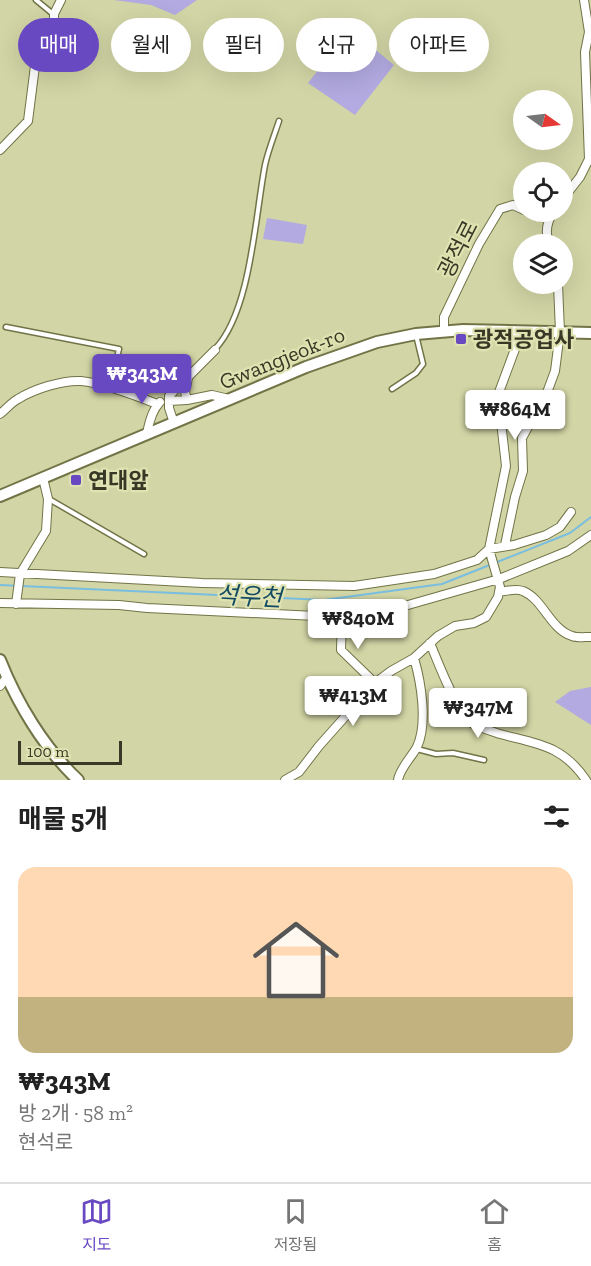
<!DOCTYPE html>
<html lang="ko">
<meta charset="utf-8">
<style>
:root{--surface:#fff;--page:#f2f2f2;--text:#222;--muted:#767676;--line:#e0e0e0;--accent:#6949c2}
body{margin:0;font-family:"Zilla Slab","Noto Sans KR",serif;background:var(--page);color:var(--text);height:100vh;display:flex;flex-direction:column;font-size:22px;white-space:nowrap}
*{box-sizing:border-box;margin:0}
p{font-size:20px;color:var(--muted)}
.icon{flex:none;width:33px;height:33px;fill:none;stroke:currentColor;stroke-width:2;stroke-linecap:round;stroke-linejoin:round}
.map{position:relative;height:780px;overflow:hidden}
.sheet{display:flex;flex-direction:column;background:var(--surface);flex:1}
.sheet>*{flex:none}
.top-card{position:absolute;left:18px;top:18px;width:555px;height:54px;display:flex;gap:12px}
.needle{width:39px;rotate:104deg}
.tools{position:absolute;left:513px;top:90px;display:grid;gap:12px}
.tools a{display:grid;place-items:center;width:60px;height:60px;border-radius:50%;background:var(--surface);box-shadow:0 6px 24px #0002;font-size:30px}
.scale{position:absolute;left:18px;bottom:15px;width:104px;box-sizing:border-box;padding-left:6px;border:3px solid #373825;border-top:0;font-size:16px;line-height:21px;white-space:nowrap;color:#373825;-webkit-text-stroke:4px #dfe2b1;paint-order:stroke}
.price{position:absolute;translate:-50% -51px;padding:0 14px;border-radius:6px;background:#fff;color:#222;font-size:20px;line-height:39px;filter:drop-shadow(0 2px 3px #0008)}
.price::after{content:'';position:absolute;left:50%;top:36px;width:18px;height:14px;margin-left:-9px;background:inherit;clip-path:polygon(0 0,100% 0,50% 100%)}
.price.on{background:var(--accent);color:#fff}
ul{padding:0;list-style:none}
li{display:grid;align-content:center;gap:12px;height:318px;padding:0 18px}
li span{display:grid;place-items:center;height:186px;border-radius:18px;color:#555}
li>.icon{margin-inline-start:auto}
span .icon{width:108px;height:108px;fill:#fffc;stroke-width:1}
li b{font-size:26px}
h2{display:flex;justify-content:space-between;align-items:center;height:72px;padding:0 18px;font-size:26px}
.pill{padding:0 21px;border-radius:27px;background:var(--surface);box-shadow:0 6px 24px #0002;font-size:21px;line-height:54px}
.pill.on{background:var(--accent);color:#fff}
.tab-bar{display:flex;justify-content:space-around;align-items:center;height:84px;border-top:2px solid var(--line);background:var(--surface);font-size:16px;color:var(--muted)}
.tab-bar a{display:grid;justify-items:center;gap:3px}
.tab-bar .on{color:var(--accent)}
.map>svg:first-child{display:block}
.green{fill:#b2aae0}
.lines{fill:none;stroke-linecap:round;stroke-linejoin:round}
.stream{stroke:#79bee0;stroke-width:2}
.lane-casing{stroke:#727447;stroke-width:7}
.street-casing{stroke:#727447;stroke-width:10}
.secondary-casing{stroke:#727447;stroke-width:14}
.lane{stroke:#fff;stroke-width:4}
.street{stroke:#fff;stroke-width:8}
.secondary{stroke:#fff;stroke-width:10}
.poi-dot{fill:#6949c2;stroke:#dfe2b1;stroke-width:2}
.labels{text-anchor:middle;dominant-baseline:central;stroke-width:4.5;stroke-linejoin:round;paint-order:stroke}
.street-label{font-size:22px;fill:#373825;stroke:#dfe2b1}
.poi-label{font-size:22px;font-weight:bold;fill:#373825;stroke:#dfe2b1;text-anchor:start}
.water-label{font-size:24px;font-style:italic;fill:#124b62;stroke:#dfe2b1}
</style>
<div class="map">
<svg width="591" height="780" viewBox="0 0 591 780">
<rect width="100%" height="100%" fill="#d2d5a5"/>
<!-- green -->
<path class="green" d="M114,0h83l-22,15 -24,-10z
M350,29l44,36 -39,50 -47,-32z
M267,218l40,7 -4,19 -40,-5z
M591,687v38l-36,-23 15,-11z"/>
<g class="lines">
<!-- stream -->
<path class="stream" d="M0,585l324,15 118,-16 128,-51 21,-16"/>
<!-- lane casing -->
<g class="lane-casing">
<path id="lane" d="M36,0l17,14
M6,327l113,22 -9,39
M215,349c36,-38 40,-132 50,-184 3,-14 9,-29 14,-44
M392,389l24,-16 7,-9 -7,-29
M49,499l95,55
M417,749l19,5 17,-1 31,7"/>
</g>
<!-- street casing -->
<g class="street-casing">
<path id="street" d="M0,150l28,-29 7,-55 19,-36v-16l7,-14
M562,200l18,-23 9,-18 -4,-107 4,-20 -5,-32
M528,212l20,7
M549,244c-4,-12 -3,-22 5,-32
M444,331v-14l35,-73 21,-35 13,-4 11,5
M187,400l-2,-8 3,-14
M169,401l18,-1 25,-5 17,4
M0,414c6,-5 12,-12 18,-15 16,-10 44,-19 63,-18 21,2 56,15 76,23
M174,423l-5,-15v-12l46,-46
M147,434c2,-12 5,-24 13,-32
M505,545l10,-48 8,-26 -1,-33 26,-48 7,-19 5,-39 -2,-48
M0,572l202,11 152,3 80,-12 43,-14 12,-11 25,-4 32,-10 14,-8 11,-15
M499,592c7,-1 17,-4 24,-1 20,8 27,38 49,45 5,2 13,1 19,1
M0,603l119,2 28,3 190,9 36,-4 35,-8 91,-26 69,-28 23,-16
M16,604l4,-30 26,-43 2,-32 -5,-21
M342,616l-1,34 34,33
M430,643c8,19 26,67 40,79 7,5 21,9 30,12 38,10 62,11 86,46
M0,686l7,-9
M285,780l14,-8 20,-26 56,-63 16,-12 23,-13
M398,780c2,-12 13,-22 19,-33 11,-24 4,-65 -3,-89l24,-22 17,-10 19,-3 12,-6 12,-20 2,-10 -11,-38 17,-83 -8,-71 17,-46 4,-18"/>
</g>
<!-- secondary casing -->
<g class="secondary-casing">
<path id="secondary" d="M0,496l306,-129 71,-25 39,-8 47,-4 128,3
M0,660c17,43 44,88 78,120"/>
</g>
<!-- lane -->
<use href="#lane" class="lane"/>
<!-- street -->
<use href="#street" class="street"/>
<!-- secondary -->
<use href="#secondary" class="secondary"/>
</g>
<!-- markers -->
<g class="poi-dot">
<rect x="455" y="333" width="12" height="12" rx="3"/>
<rect x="70" y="474" width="12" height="12" rx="3"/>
</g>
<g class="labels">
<!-- street labels -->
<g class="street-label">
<text transform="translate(458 249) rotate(-63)">광적로</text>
<text transform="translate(282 358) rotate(-22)">Gwangjeok-ro</text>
</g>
<!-- poi labels -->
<g class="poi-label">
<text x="473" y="339">광적공업사</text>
<text x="88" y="480">연대앞</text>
</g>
<!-- water labels -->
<g class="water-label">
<text transform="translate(249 596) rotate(3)">석우천</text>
</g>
</g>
</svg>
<div class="tools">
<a><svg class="needle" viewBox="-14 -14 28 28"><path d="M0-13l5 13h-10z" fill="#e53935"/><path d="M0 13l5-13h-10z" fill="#767676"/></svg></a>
<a><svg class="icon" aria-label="locate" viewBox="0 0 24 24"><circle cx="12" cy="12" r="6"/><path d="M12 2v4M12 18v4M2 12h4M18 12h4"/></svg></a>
<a><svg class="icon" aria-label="layers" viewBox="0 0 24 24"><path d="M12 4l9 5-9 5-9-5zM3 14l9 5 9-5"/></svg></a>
</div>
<div class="scale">100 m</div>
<b class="price on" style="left:142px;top:405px">₩343M</b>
<b class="price" style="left:515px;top:441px">₩864M</b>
<b class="price" style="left:358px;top:650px">₩840M</b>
<b class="price" style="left:353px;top:727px">₩413M</b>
<b class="price" style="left:478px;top:739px">₩347M</b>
<div class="top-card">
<a class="pill on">매매</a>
<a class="pill">월세</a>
<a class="pill">필터</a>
<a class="pill">신규</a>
<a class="pill">아파트</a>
</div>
</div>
<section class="sheet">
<h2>매물 5개<svg class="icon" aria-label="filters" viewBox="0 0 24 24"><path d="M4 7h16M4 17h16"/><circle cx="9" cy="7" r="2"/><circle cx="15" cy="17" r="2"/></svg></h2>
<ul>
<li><span style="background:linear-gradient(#ffd9b3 70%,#c2b280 0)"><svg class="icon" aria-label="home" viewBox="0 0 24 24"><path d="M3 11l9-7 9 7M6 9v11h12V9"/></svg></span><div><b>₩343M</b><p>방 2개 · 58 m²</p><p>현석로</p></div></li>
</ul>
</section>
<nav class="tab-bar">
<a class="on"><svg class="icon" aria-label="map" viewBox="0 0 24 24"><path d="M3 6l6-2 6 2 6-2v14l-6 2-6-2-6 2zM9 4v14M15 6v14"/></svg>지도</a>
<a><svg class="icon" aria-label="saved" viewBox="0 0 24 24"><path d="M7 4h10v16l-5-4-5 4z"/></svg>저장됨</a>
<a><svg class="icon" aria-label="home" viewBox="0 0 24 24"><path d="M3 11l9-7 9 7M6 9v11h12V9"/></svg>홈</a>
</nav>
